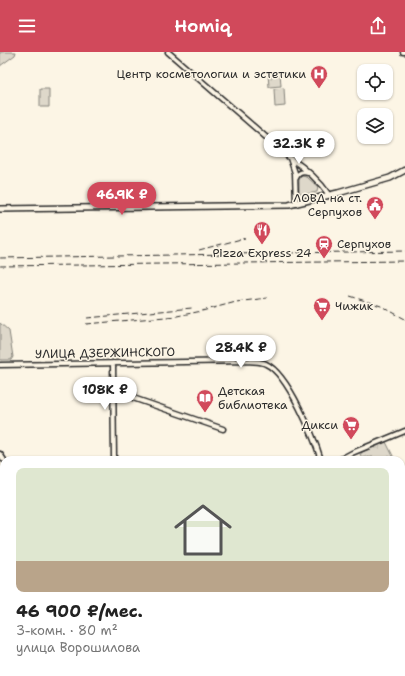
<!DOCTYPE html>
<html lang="ru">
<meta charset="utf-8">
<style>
:root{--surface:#fff;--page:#f6f6f6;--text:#222;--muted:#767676;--line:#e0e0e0;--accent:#d1495b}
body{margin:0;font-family:"Shantell Sans",sans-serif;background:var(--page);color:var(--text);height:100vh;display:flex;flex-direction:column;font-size:15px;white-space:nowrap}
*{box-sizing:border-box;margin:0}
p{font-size:13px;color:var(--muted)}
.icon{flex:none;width:22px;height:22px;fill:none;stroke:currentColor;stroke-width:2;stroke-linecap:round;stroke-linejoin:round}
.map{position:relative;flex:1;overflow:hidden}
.details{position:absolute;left:0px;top:404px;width:405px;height:220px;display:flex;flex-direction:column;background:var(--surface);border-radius:12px 12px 0 0;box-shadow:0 1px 3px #0004}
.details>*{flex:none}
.buttons{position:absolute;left:357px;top:12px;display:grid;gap:8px}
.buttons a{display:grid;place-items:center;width:36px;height:36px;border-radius:8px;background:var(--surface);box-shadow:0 1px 3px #0004;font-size:20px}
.price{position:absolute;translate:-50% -34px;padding:0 9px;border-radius:14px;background:#fff;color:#222;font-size:13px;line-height:26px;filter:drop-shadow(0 1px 2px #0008)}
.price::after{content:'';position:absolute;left:50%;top:24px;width:12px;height:9px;margin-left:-6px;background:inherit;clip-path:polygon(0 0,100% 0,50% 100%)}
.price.on{background:var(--accent);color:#fff}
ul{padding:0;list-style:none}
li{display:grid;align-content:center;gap:8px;height:212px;padding:0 16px}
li+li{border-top:1px solid var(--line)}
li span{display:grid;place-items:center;height:124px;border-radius:8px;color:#555}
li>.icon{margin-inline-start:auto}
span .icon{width:72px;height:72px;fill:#fffc;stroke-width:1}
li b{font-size:17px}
header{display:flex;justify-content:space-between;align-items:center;height:52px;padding:0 16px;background:var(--accent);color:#fff;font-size:18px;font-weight:600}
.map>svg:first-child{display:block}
.green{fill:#ded8ca;stroke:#84827a}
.park{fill:url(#park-tufts);stroke:#84827a}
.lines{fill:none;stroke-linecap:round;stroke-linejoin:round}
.minor-casing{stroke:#2b2b2b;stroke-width:7}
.major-casing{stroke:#2b2b2b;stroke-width:8}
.minor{stroke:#fcf5e5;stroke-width:4}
.major{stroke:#fcf5e5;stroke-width:5}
.rail{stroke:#2b2b2b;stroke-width:1;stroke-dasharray:6 3;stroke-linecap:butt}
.labels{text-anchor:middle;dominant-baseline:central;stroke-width:3;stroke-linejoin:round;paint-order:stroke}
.poi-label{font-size:12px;fill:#2b2b2b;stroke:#fcf5e5;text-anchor:end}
.street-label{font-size:12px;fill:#2b2b2b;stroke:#fcf5e5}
</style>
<header><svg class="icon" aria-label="menu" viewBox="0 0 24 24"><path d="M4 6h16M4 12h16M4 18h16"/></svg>Homiq<svg class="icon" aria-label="share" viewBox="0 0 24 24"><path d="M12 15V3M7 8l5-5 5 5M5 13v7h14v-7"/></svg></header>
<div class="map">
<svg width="405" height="624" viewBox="0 0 405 624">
<defs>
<pattern id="park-tufts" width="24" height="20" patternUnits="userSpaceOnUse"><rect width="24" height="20" fill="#ded8ca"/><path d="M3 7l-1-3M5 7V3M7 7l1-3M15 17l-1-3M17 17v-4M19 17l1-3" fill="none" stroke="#bfbaae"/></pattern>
</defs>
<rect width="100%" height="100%" fill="#fcf5e5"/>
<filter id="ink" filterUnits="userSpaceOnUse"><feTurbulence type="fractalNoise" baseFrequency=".025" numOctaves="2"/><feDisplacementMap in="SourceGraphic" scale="8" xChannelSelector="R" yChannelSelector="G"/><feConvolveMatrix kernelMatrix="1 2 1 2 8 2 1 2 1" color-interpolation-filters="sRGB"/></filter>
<g filter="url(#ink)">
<!-- green -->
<path class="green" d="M0,0h16l-1,3 -15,11z
M284,36l1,18 -10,1 -1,-18z
M40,37h9v18h-9z
M301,124l6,1 11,10 -1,5 -14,3 -4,-3v-12z
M0,271l9,8 4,26 -2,3h-11z
M40,620h15l7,1 -1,3h-22z"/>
<!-- park -->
<path class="park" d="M280,20l1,14 -12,1 -1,-13z
M386,390l9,18h-22v-3l-9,1 -4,-3 2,-3z"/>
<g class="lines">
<!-- minor casing -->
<g class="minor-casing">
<path id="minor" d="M168,0l122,106 5,15 1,31
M403,0h2
M290,106c15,10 29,22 39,37
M296,126c2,-5 6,-7 12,-5
M113,311l1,97
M0,313l248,-4c5,1 13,0 18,3 22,10 48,73 55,96
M113,337h20v9l90,31
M0,402l4,6
M339,408l13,-7 53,-22
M0,514l4,-1
M0,586l4,-3
M225,620l3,4
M374,620l1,4"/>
</g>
<!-- major casing -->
<g class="major-casing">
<path id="major" d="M0,157l289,-4 49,-12 52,-15 15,-8"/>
</g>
<!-- minor -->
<use href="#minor" class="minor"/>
<!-- major -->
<use href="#major" class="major"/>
<!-- rail -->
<path class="rail" d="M199,198l46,-12
M0,206l405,-7
M0,214l405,-5
M350,244l31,10 24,13
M87,266l105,-10
M86,272l91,-8 25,-5 34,-9 31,-4"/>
</g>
</g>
<!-- icons -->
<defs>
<g id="hospital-pin" transform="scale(0.9)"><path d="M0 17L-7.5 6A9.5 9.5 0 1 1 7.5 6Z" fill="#d1495b" stroke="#fcf5e5"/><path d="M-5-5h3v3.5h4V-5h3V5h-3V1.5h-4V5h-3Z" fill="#fff"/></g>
<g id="civic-pin" transform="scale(0.9)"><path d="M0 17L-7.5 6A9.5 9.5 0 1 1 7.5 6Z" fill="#d1495b" stroke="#fcf5e5"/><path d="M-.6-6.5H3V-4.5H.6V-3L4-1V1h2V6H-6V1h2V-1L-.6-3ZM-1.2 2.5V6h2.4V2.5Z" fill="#fff"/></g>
<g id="restaurant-pin" transform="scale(0.9)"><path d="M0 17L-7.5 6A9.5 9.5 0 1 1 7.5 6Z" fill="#d1495b" stroke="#fcf5e5"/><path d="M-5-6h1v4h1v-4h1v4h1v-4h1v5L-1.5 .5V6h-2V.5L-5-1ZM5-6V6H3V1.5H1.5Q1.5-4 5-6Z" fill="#fff"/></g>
<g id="station-pin" transform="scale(0.9)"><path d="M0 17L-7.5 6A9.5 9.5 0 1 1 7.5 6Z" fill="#d1495b" stroke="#fcf5e5"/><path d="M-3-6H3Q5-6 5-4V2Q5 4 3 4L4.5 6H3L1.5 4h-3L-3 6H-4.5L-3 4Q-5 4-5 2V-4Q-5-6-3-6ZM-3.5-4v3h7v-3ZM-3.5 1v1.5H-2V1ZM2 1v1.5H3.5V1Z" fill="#fff"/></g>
<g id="supermarket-pin" transform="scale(0.9)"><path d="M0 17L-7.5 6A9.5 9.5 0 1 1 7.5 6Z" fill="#d1495b" stroke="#fcf5e5"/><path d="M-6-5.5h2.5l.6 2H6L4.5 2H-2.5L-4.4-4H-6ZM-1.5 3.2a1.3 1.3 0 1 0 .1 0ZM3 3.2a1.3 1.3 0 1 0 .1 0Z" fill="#fff"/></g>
<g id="library-pin" transform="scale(0.9)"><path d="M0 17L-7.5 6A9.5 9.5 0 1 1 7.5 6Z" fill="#d1495b" stroke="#fcf5e5"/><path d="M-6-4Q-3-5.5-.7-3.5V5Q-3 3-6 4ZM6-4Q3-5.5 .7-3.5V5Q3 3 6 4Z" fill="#fff"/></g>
</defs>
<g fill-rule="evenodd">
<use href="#hospital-pin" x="319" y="22"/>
<use href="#civic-pin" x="375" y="153"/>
<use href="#restaurant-pin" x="262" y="178"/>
<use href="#station-pin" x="324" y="192"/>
<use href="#supermarket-pin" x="322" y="254"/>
<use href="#library-pin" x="205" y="346"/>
<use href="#supermarket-pin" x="351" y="373"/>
</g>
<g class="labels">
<!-- poi labels -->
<g class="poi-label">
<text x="306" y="22">Центр косметологии и эстетики</text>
<text x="362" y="146">ЛОВД на ст.<tspan x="362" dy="14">Серпухов</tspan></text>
<text x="337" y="192" text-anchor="start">Серпухов</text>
<text x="262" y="201" text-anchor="middle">Pizza Express 24</text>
<text x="335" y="254" text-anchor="start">Чижик</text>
<text x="218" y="339" text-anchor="start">Детская<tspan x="218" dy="14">библиотека</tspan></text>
<text x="338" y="373">Дикси</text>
</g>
<!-- street labels -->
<g class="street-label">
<text transform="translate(105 301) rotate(-1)">УЛИЦА ДЗЕРЖИНСКОГО</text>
</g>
</g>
</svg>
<div class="buttons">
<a><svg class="icon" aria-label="locate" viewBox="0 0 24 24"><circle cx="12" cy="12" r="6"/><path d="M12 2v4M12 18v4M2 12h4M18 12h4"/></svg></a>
<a><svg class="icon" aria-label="layers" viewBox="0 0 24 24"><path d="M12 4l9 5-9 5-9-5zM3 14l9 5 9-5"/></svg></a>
</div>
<b class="price" style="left:299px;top:113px">32.3K ₽</b>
<b class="price on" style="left:122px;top:164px">46.9K ₽</b>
<b class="price" style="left:241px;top:317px">28.4K ₽</b>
<b class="price" style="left:105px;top:359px">108K ₽</b>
<section class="details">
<ul>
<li><span style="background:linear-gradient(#dfe7d0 75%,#b9a48a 0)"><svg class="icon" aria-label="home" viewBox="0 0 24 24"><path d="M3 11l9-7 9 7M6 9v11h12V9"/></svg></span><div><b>46 900 ₽/мес.</b><p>3-комн. · 80 m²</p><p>улица Ворошилова</p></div></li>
</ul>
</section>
</div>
